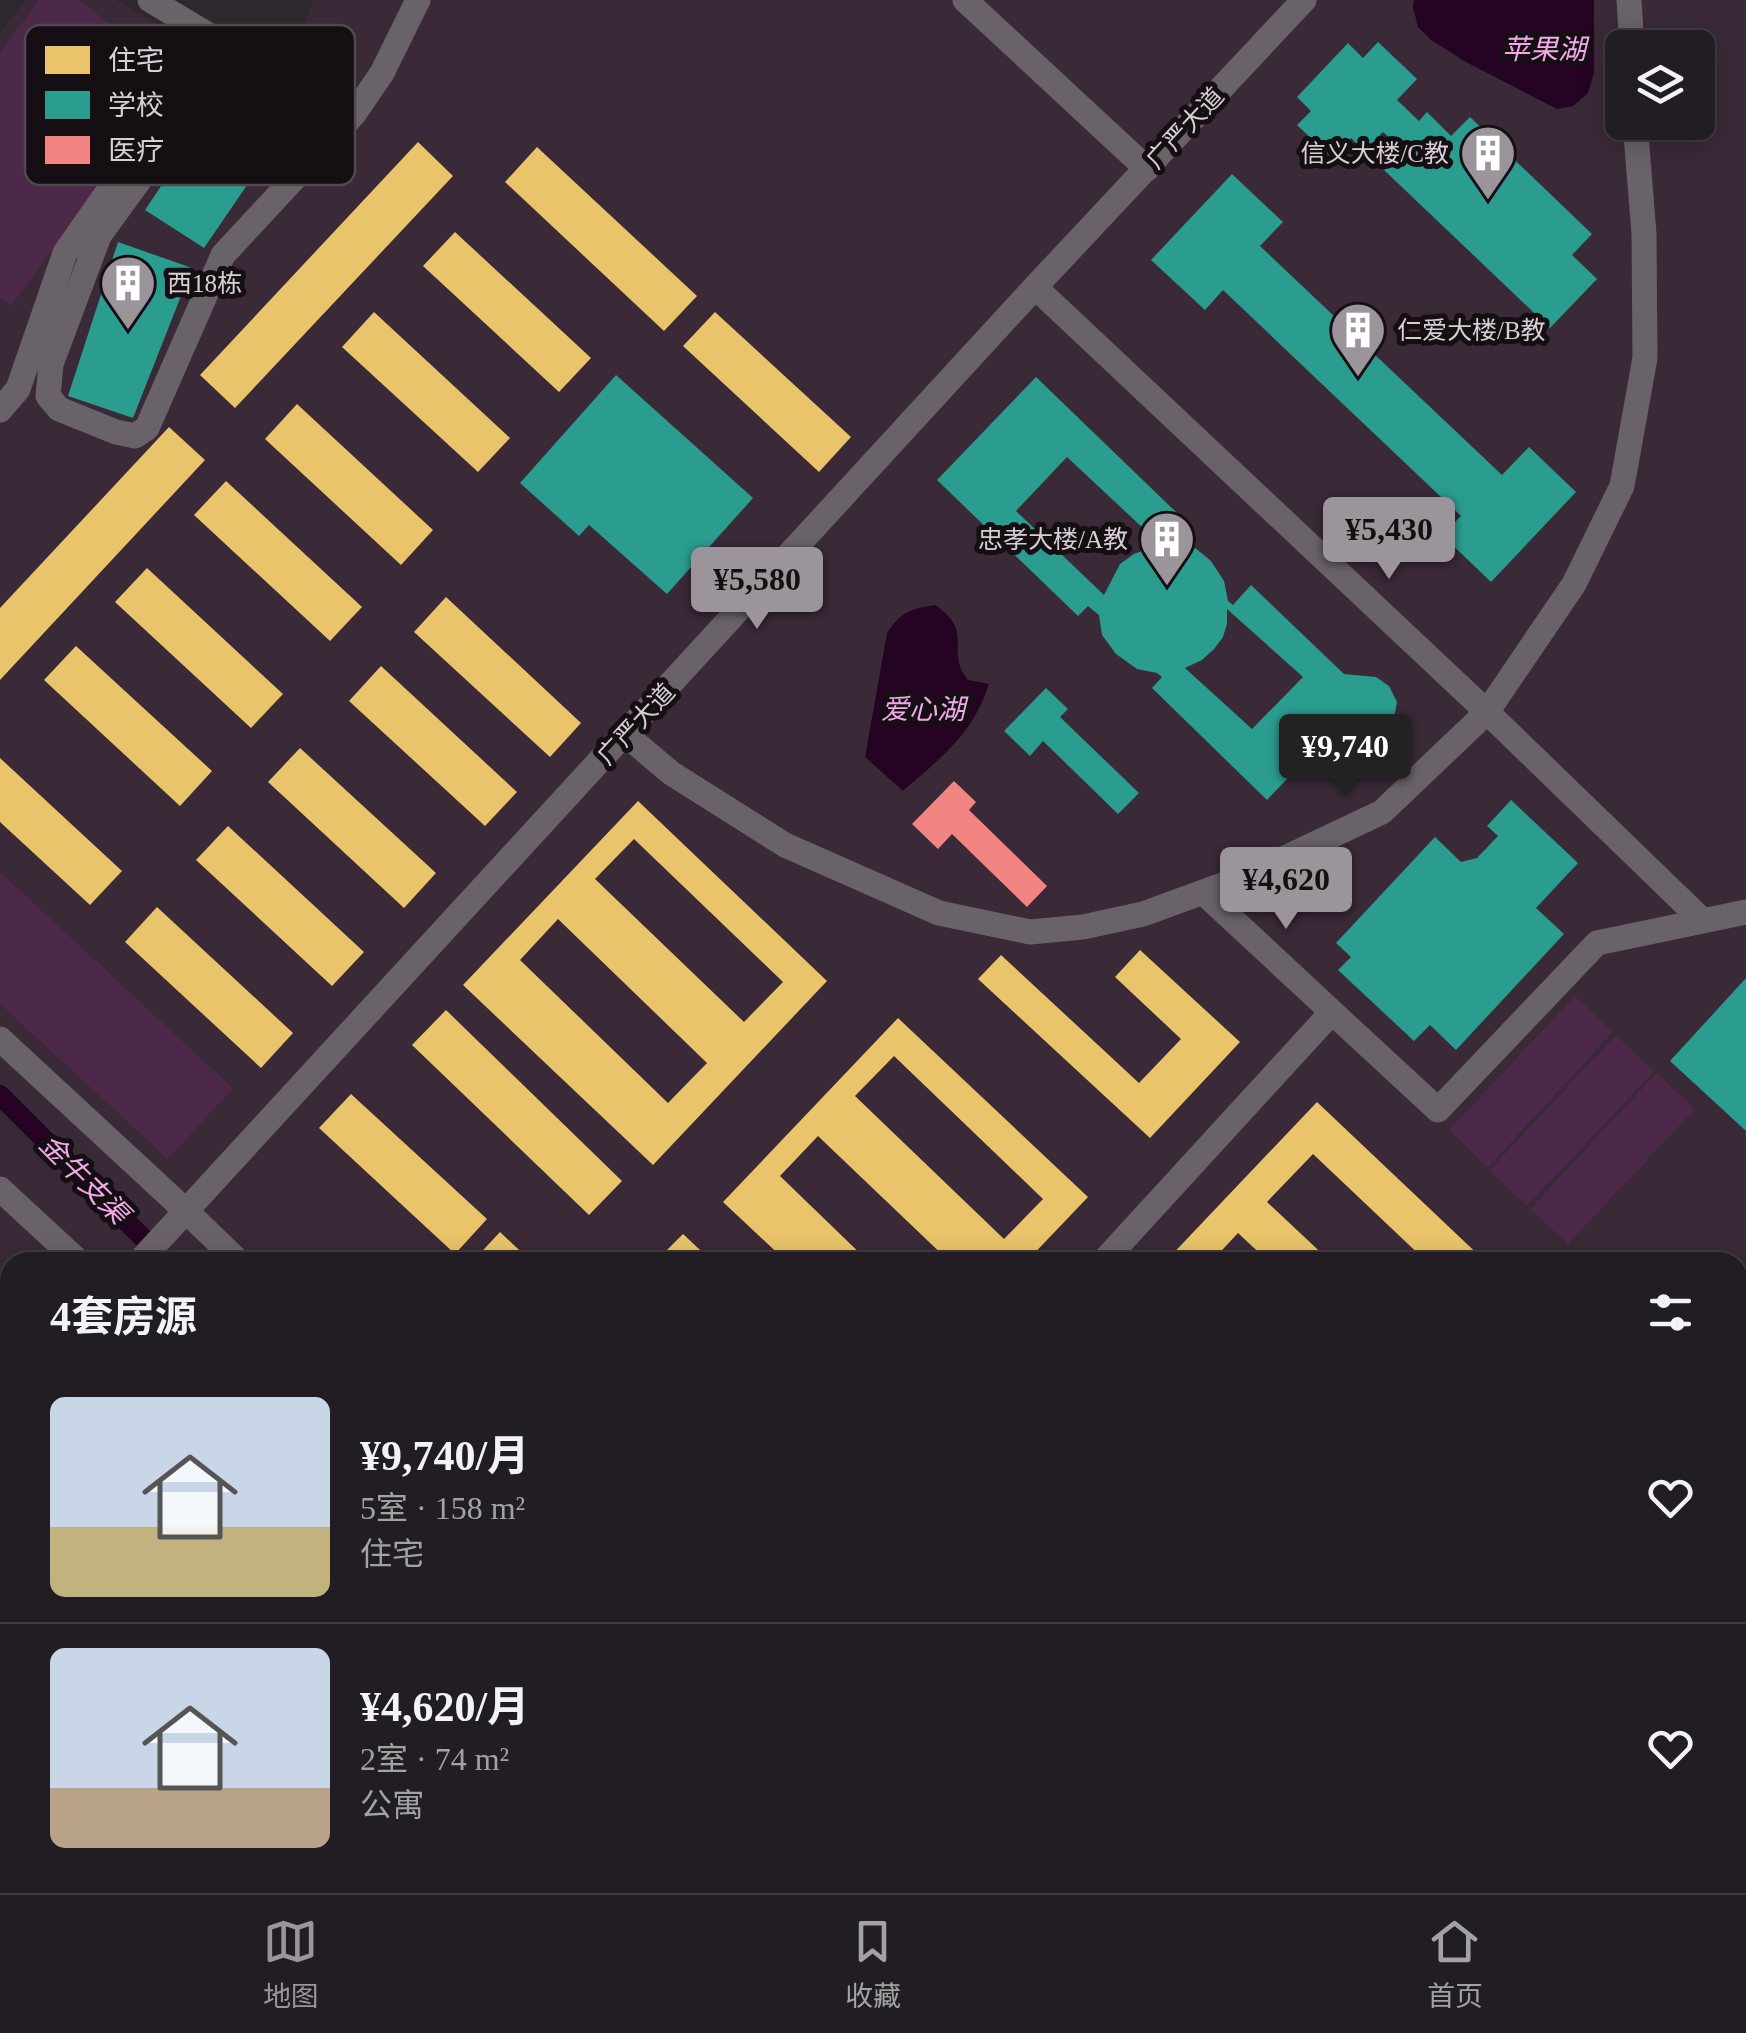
<!DOCTYPE html>
<html lang="zh">
<meta charset="utf-8">
<style>
:root{--surface:#221d22;--page:#2a262a;--text:#f1f3f6;--muted:#a2a2a5;--line:#3f3b40;--accent:#9c949b}
body{margin:0;font-family:"Times New Roman","Noto Sans SC",serif;background:var(--page);color:var(--text);height:100vh;display:flex;flex-direction:column;font-size:38px;white-space:nowrap}
*{box-sizing:border-box;margin:0}
p{font-size:32px;color:var(--muted)}
.icon{flex:none;width:55px;height:55px;fill:none;stroke:currentColor;stroke-width:2;stroke-linecap:round;stroke-linejoin:round}
.map{position:relative;flex:1;overflow:hidden}
.side{position:absolute;left:0px;top:1252px;width:1748px;height:642px;display:flex;flex-direction:column;background:var(--surface);border-radius:30px 30px 0 0;box-shadow:0 5px 25px #0003,0 0 0 2px var(--line)}
.side>*{flex:none}
.controls{position:absolute;left:1605px;top:30px;display:grid;gap:20px}
.controls a{display:grid;place-items:center;width:110px;height:110px;border-radius:15px;background:var(--surface);box-shadow:0 5px 25px #0003,0 0 0 2px var(--line);font-size:50px}
.price{position:absolute;translate:-50% -85px;padding:0 22px;border-radius:10px;background:var(--accent);color:#111;font-size:32px;line-height:65px;filter:drop-shadow(0 2px 5px #0008)}
.price::after{content:'';position:absolute;left:50%;top:60px;width:30px;height:22px;margin-left:-15px;background:inherit;clip-path:polygon(0 0,100% 0,50% 100%)}
.price.current{background:#222;color:#fff}
ul{padding:0;list-style:none}
li{display:flex;align-items:center;gap:30px;height:250px;padding:0 50px}
li+li{border-top:2px solid var(--line)}
li span{display:grid;place-items:center;flex:none;width:280px;height:200px;border-radius:15px;color:#555}
li>.icon{margin-inline-start:auto}
span .icon{width:120px;height:120px;fill:#fffc;stroke-width:1}
li b{font-size:42px}
h2{display:flex;justify-content:space-between;align-items:center;height:120px;padding:0 50px;font-size:42px}
.menu{display:flex;justify-content:space-around;align-items:center;height:140px;border-top:2px solid var(--line);background:var(--surface);font-size:28px;color:var(--muted)}
.menu a{display:grid;justify-items:center;gap:5px}
.menu .current{color:var(--accent)}
.map>svg:first-child{display:block}
.built{fill:#3a2937;fill-rule:evenodd}
.green{fill:#4c2949}
.water{fill:#240422}
.homes{fill:#e9c46a;fill-rule:evenodd}
.schools{fill:#2a9d8f;fill-rule:evenodd}
.health{fill:#f28482}
.lines{fill:none;stroke-linecap:round;stroke-linejoin:round}
.canal{stroke:#240422;stroke-width:20}
.minor{stroke:#696268;stroke-width:25}
.labels{text-anchor:middle;dominant-baseline:central;stroke-width:10;stroke-linejoin:round;paint-order:stroke}
.street-label{font-size:25px;fill:#d8cfd6;stroke:#150f14}
.poi-label{font-size:25px;fill:#d8cfd6;stroke:#150f14;text-anchor:end}
.water-label{font-size:28px;font-style:italic;fill:#f1a9e9;stroke:#150f14}
.key{fill:#150f14;stroke:#50494e;stroke-width:2.5}
.key-label{font-size:28px;fill:#d8cfd6}
</style>
<div class="map">
<svg width="1746" height="1893" viewBox="0 0 1746 1893">
<rect width="100%" height="100%" fill="#2e272d"/>
<!-- built -->
<path class="built" d="M25,0h91l163,93 34,-93h1433v1893h-337l-9,-8h338v-623h-1728v286l-10,-2v-1513zM1622,48h76v74h-76z"/>
<!-- green -->
<path class="green" d="M39,0h39l103,76 -170,230 -11,-8v-245z
M0,872l233,216 -65,71 -168,-155z
M1575,996l38,36 -126,136 -38,-38z
M1616,1035l38,36 -127,135 -38,-35z
M1657,1073l38,36 -127,135 -38,-35z"/>
<!-- water -->
<path class="water" d="M1414,0h180v73l-6,20 -15,13 -16,3 -91,-47 -35,-22 -13,-13 -5,-20z
M935,605c42,29 8,44 33,75l21,4c-17,52 -47,72 -86,107l-38,-34 22,-124c14,-21 23,-24 48,-28z"/>
<!-- homes -->
<path class="homes" d="M418,142l35,34 -218,232 -35,-33z
M537,147l160,149 -33,35 -159,-149z
M455,232l136,126 -32,34 -136,-126z
M374,312l136,126 -32,34 -136,-125z
M715,312l136,125 -32,35 -136,-126z
M297,404l136,126 -32,35 -136,-126z
M169,427l36,33 -205,220v-72z
M226,481l136,126 -32,34 -136,-126z
M147,568l136,126 -32,34 -136,-126z
M446,597l135,126 -31,34 -136,-125z
M76,646l136,125 -32,35 -136,-126z
M381,666l136,126 -32,34 -136,-125z
M300,748l136,125 -32,35 -136,-126z
M0,758l122,113 -32,34 -90,-83z
M638,801l189,180 -174,184 -190,-180zM634,839l149,143 -39,40 -149,-143zM558,919l149,144 -39,40 -148,-143z
M228,826l136,126 -32,34 -136,-126z
M157,907l136,126 -32,35 -136,-126z
M1140,950l100,92 -90,96 -172,-159 23,-24 138,128 42,-44 -66,-62z
M446,1010l176,171 -33,34 -177,-170z
M898,1018l190,179 -62,65h-76l-132,-126 -38,40 89,86h-82l-64,-60zM894,1056l149,143 -39,40 -149,-143z
M351,1094l136,125 -32,35 -136,-126z
M1317,1102l169,160h-59l-114,-108 -46,48 64,60h-62l-31,-29 -27,29h-46z
M500,1232l32,30h-60z
M683,1234l30,28h-58z
M1738,1770l8,8v76l-8,-8z"/>
<!-- schools -->
<path class="schools" d="M1378,42l39,37 -20,21 22,21 8,-9 24,24 19,-19 122,117 -20,21 25,24 -47,49 -166,-158 19,-20 -20,-18 -19,19 -13,-13 -19,20 -35,-33 14,-14 -14,-14 51,-54 15,15z
M226,89l58,42 -80,117 -59,-38z
M1232,174l51,48 -23,24 242,229 27,-28 47,45 -85,90 -49,-47 19,-19 -238,-226 -18,20 -54,-50z
M118,242l74,26 -59,150 -65,-22z
M616,375l137,123 -86,96 -78,-69 -10,11 -59,-53z
M1036,377l141,136 -19,19 10,11h14l12,4 17,14 13,20 4,20 5,4 18,-20 93,89 32,3 13,9 8,16 -3,16 -11,11 -15,8h-17l-16,-8 -68,71 -115,-112 10,-11 -5,-4 -20,-4 -21,-15 -14,-19 -3,-20 -11,-9 -10,10 -141,-136zM1067,457l93,87 -26,10 -14,10 -16,31 -88,-84zM1227,609l76,68 -51,52 -67,-61 17,-8 12,-11 9,-12 4,-13z
M1046,688l22,21 -8,8 79,76 -21,21 -75,-73 -13,15 -26,-25z
M1511,800l67,63 -42,45 28,26 -108,116 -26,-25 -16,16 -76,-71 13,-13 -15,-14 99,-106 26,25 16,-4 21,-22 -11,-10z
M1746,978v153l-76,-70z"/>
<!-- health -->
<path class="health" d="M954,781l22,21 -7,8 78,76 -20,21 -75,-73 -14,15 -26,-25z"/>
<g class="lines">
<!-- canal -->
<path class="canal" d="M0,1095l167,167
M788,1885l8,8"/>
<!-- minor -->
<path class="minor" d="M150,0l114,68 90,46 28,-41 36,-73
M965,0l182,169
M1629,0l3,48
M217,73l-118,163 -48,128 -3,32 11,13 57,23 19,4 12,-8 76,-173 131,-141
M1035,287l452,425 215,208
M0,410l18,-21 47,-136 132,-189
M626,735l45,38 114,72 154,68 91,19 53,-5 60,-13 104,-38 135,-64 105,-100 87,-128 48,-98 23,-128 -1,-124 -9,-112
M1203,892l129,120
M0,1039l187,173 52,50
M0,1189l79,73
M139,1262l896,-975 269,-287
M1103,1262l229,-250 106,98 159,-167 149,-31
M0,1406l10,-11
M1017,1885l9,8
M1567,1885l9,8"/>
</g>
<!-- icons -->
<defs>
<g id="building-pin" transform="scale(2.875)"><path d="M0 17L-7.5 6A9.5 9.5 0 1 1 7.5 6Z" fill="#9c949b" stroke="#150f14"/><path d="M-4-6H4V6H1V3H-1V6H-4ZM-2.5-4.3h1.7v1.8h-1.7ZM.8-4.3h1.7v1.8H.8ZM-2.5-1h1.7V.8h-1.7ZM.8-1h1.7V.8H.8Z" fill="#fff"/></g>
</defs>
<g fill-rule="evenodd">
<use href="#building-pin" x="1488" y="153"/>
<use href="#building-pin" x="128" y="283"/>
<use href="#building-pin" x="1358" y="330"/>
<use href="#building-pin" x="1167" y="539"/>
</g>
<g class="labels">
<!-- street labels -->
<g class="street-label">
<text transform="translate(1185 128) rotate(-47)">广严大道</text>
<text transform="translate(636 724) rotate(-47)">广严大道</text>
</g>
<!-- poi labels -->
<g class="poi-label">
<text x="1449" y="153">信义大楼/C教</text>
<text x="167" y="283" text-anchor="start">西18栋</text>
<text x="1397" y="330" text-anchor="start">仁爱大楼/B教</text>
<text x="1128" y="539">忠孝大楼/A教</text>
</g>
<!-- water labels -->
<g class="water-label">
<text x="1544" y="49">苹果湖</text>
<text x="923" y="709">爱心湖</text>
<text transform="translate(84 1179) rotate(45)">金牛支渠</text>
</g>
</g>
<!-- legend -->
<rect x="25" y="25" width="330" height="160" rx="15" class="key"/>
<rect x="45" y="46" width="45" height="28" fill="#e9c46a"/>
<rect x="45" y="91" width="45" height="28" fill="#2a9d8f"/>
<rect x="45" y="136" width="45" height="28" fill="#f28482"/>
<g class="key-label">
<text x="108" y="70">住宅</text>
<text x="108" y="115">学校</text>
<text x="108" y="160">医疗</text>
</g>
</svg>
<div class="controls">
<a><svg class="icon" aria-label="layers" viewBox="0 0 24 24"><path d="M12 4l9 5-9 5-9-5zM3 14l9 5 9-5"/></svg></a>
</div>
<b class="price" style="left:1389px;top:582px">¥5,430</b>
<b class="price" style="left:757px;top:632px">¥5,580</b>
<b class="price current" style="left:1345px;top:799px">¥9,740</b>
<b class="price" style="left:1286px;top:932px">¥4,620</b>
<section class="side">
<h2>4套房源<svg class="icon" aria-label="filters" viewBox="0 0 24 24"><path d="M4 7h16M4 17h16"/><circle cx="9" cy="7" r="2"/><circle cx="15" cy="17" r="2"/></svg></h2>
<ul>
<li><span style="background:linear-gradient(#c9d6e8 65%,#c2b280 0)"><svg class="icon" aria-label="home" viewBox="0 0 24 24"><path d="M3 11l9-7 9 7M6 9v11h12V9"/></svg></span><div><b>¥9,740/月</b><p>5室 · 158 m²</p><p>住宅</p></div><svg class="icon" aria-label="heart" viewBox="0 0 24 24"><path d="M12 20l-8-8c-3-5 5-10 8-4 3-6 11-1 8 4z"/></svg></li>
<li><span style="background:linear-gradient(#c9d6e8 70%,#b9a48a 0)"><svg class="icon" aria-label="home" viewBox="0 0 24 24"><path d="M3 11l9-7 9 7M6 9v11h12V9"/></svg></span><div><b>¥4,620/月</b><p>2室 · 74 m²</p><p>公寓</p></div><svg class="icon" aria-label="heart" viewBox="0 0 24 24"><path d="M12 20l-8-8c-3-5 5-10 8-4 3-6 11-1 8 4z"/></svg></li>
</ul>
</section>
</div>
<nav class="menu">
<a class="current"><svg class="icon" aria-label="map" viewBox="0 0 24 24"><path d="M3 6l6-2 6 2 6-2v14l-6 2-6-2-6 2zM9 4v14M15 6v14"/></svg>地图</a>
<a><svg class="icon" aria-label="saved" viewBox="0 0 24 24"><path d="M7 4h10v16l-5-4-5 4z"/></svg>收藏</a>
<a><svg class="icon" aria-label="home" viewBox="0 0 24 24"><path d="M3 11l9-7 9 7M6 9v11h12V9"/></svg>首页</a>
</nav>
